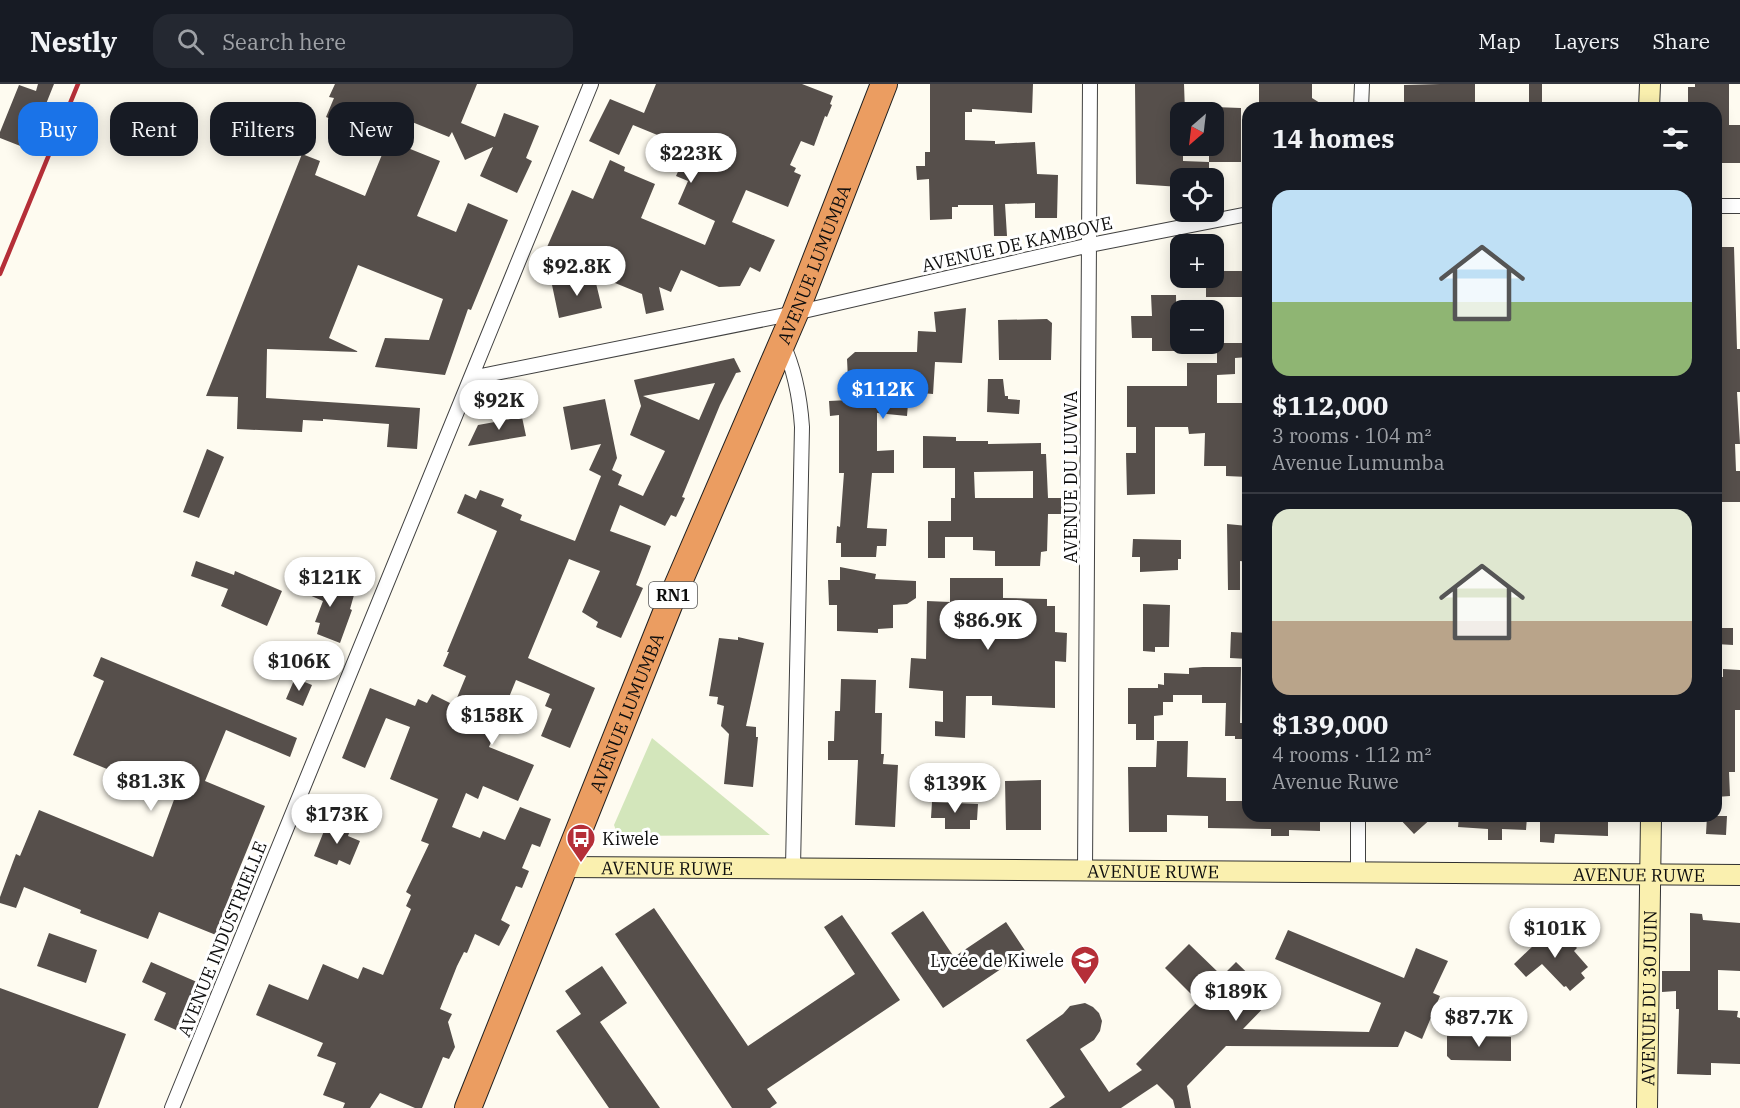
<!DOCTYPE html>
<meta charset="utf-8">
<style>
:root{--surface:#171b24;--page:#242831;--text:#f1f3f6;--muted:#9ea1a6;--line:#363941;--accent:#1a73e8}
body{margin:0;font-family:"IBM Plex Serif",serif;background:var(--page);color:var(--text);height:100vh;display:flex;flex-direction:column;font-size:22px;white-space:nowrap}
*{box-sizing:border-box;margin:0}
p{font-size:20px;color:var(--muted)}
.icon{flex:none;width:33px;height:33px;fill:none;stroke:currentColor;stroke-width:2;stroke-linecap:round;stroke-linejoin:round}
.map{position:relative;flex:1;overflow:hidden}
.side{position:absolute;left:1242px;top:18px;width:480px;height:720px;display:flex;flex-direction:column;background:var(--surface);border-radius:18px;box-shadow:0 3px 15px #0003}
.side>*{flex:none}
.top-card{position:absolute;left:18px;top:18px;width:570px;height:54px;display:flex;gap:12px}
.needle{width:39px;rotate:208deg}
.fabs{position:absolute;left:1170px;top:18px;display:grid;gap:12px}
.fabs a{display:grid;place-items:center;width:54px;height:54px;border-radius:12px;background:var(--surface);box-shadow:0 3px 15px #0003;font-size:30px}
.price{position:absolute;translate:-50% -51px;padding:0 14px;border-radius:21px;background:#fff;color:#222;font-size:20px;line-height:39px;filter:drop-shadow(0 2px 3px #0008)}
.price::after{content:'';position:absolute;left:50%;top:36px;width:18px;height:14px;margin-left:-9px;background:inherit;clip-path:polygon(0 0,100% 0,50% 100%)}
.price.current{background:var(--accent);color:#fff}
ul{padding:0;list-style:none}
li{display:grid;align-content:center;gap:12px;height:318px;padding:0 30px}
li+li{border-top:2px solid var(--line)}
li span{display:grid;place-items:center;height:186px;border-radius:18px;color:#555}
li>.icon{margin-inline-start:auto}
span .icon{width:108px;height:108px;fill:#fffc;stroke-width:1}
li b{font-size:26px}
h2{display:flex;justify-content:space-between;align-items:center;height:72px;padding:0 30px;font-size:26px}
.tag{padding:0 21px;border-radius:18px;background:var(--surface);box-shadow:0 3px 15px #0003;font-size:21px;line-height:54px}
.tag.current{background:var(--accent);color:#fff}
header{display:flex;align-items:center;gap:36px;box-sizing:border-box;height:84px;padding:0 30px;background:var(--surface);border-bottom:2px solid var(--line)}
header strong{font-size:28px}
nav{display:flex;gap:33px;margin-inline-start:auto;font-size:21px}
.search{width:420px;height:54px;background:var(--page);display:flex;align-items:center;gap:15px;box-sizing:border-box;padding:0 21px;border-radius:18px;color:var(--muted);font-size:22px}
.map>svg:first-child{display:block}
.green{fill:#d3e6bb}
.building{fill:#564f4b;fill-rule:evenodd}
.lines{fill:none;stroke-linecap:round;stroke-linejoin:round}
.street-casing{stroke:#414141;stroke-width:16}
.secondary-casing{stroke:#303030;stroke-width:22}
.highway-casing{stroke:#1f1f1f;stroke-width:28}
.street{stroke:#fff;stroke-width:14}
.secondary{stroke:#faf0af;stroke-width:20}
.highway{stroke:#eb9d61;stroke-width:26}
.rail{stroke:#b52f38;stroke-width:4.5}
.labels{text-anchor:middle;dominant-baseline:central;stroke-width:6;stroke-linejoin:round;paint-order:stroke}
.shield{fill:#fff;stroke:#565656;stroke-width:1.5}
.shield-label{font-size:16px;font-weight:bold;fill:#0e0e0e}
.street-label{font-size:18px;fill:#0e0e0e;stroke:#fff}
.poi-label{font-size:18px;fill:#0e0e0e;stroke:#fff;text-anchor:start}
</style>
<header>
<strong>Nestly</strong>
<div class="search"><svg class="icon" aria-label="search" viewBox="0 0 24 24"><circle cx="10" cy="10" r="6"/><path d="M15 15l6 6"/></svg>Search here</div>
<nav><a>Map</a><a>Layers</a><a>Share</a></nav>
</header>
<div class="map">
<svg width="1740" height="1024" viewBox="0 0 1740 1024">
<rect width="100%" height="100%" fill="#fefbf0"/>
<!-- green -->
<path class="green" d="M652,654l118,97 -152,1 -4,-11z"/>
<!-- building -->
<path class="building" d="M38,0h16l-26,65 -28,-11v-6l19,-47 17,6z
M335,0h142l-16,39 34,14 9,-24 35,13 -13,32 6,3 -15,32 -37,-17 13,-29 -28,13 -13,-28 -3,5 -69,-28 -11,26 -43,-18 8,-19 -5,-1z
M656,0h146l31,12 -3,8 2,1 -5,12 -2,-1 -11,30 -13,-5 -11,24 6,3 -2,4 7,3 -13,32 -42,-17 -14,32 43,18 -15,32 -10,-5 -10,19 -21,1 -38,-17 -10,22 -12,-5 5,23 -18,4 -4,-20 -98,-40 28,-64 21,9 17,-39 15,7 -1,4 31,13 -14,34 64,27 10,-24 -37,-17 10,-23 -12,-5 13,-28 -56,-23 -14,30 -30,-14 21,-42 34,14z
M930,0h103l-1,29 -60,-4v3h-7v28l30,1v3l40,-2 2,32 21,1 -1,43h-22v-15l-30,1 2,32h-13l-1,-31h-35v2h-6v12l-22,1 -1,-41 -12,1 -1,-14h9v-14h5z
M1135,0h49l1,28h-5v36h3v13l26,1v16h-29v9l-44,-3z
M1259,0h53v14l16,10h-69z
M1440,0h35v24h-71v-23z
M1529,0h13v24h-13z
M1695,0h34v41h11v38h-24v-55l-28,-1v-20h7z
M1214,23l27,1v54h-32v-16h5z
M388,56l52,21 -23,55 39,16 12,-29 40,17 -37,90 -3,-1 -23,66 -70,-8 10,-29 44,2 14,-41 -85,-34 -29,73 30,14 -92,-3 -1,49 154,10 -3,41 -30,-2 2,-23 -66,-5v2l-20,-1 -1,12 -65,-3 1,-32 -32,-1 96,-242 18,7 -5,14 50,21z
M1716,163h18l3,102h3v43h-3l3,52h-5l1,27h4v31h-24v-190h3z
M1214,187h34v26h-42v-19h8z
M594,191l8,33 -43,10 -7,-33z
M1151,211h25l1,56h-25v-13h-20l-1,-22h21z
M966,224l-4,55 -27,-1 -2,32 -24,-2 -2,24 -30,-3v38l17,-1v23h-22l-5,55 20,1 -1,17h-9l-1,11h-35v-14h-5l1,-17 3,1 4,-54h-5v-58l-9,1 -1,-15 20,-1 -2,-41 8,-7h62l1,-21 18,1 -2,-20z
M1047,235l5,4 -1,37h-52l-1,-40z
M1217,259h31v14l-13,1v16l-18,1z
M734,274l7,14 -5,1 -16,32 -38,92 3,1 -9,19 -5,-2 -6,11 -45,-21 -10,26 41,15 -15,39 7,3 -22,50 -25,-11 2,-5 -16,-10 18,-41 -31,-12 -41,99 67,30 -25,60 -29,-12 11,-27 -7,-3 5,-12 -34,-14 -27,67 45,18 -16,36 -35,-15 -5,13 -12,-6 -14,34 28,11 3,-7 22,9 15,-33 31,12 -11,28 -8,-3 -10,24 7,3 -7,17 -6,-2 -15,34 9,5 -11,21 -24,-12 -8,19 -3,-1 -7,14 -17,43 12,5 -4,8 7,25 -6,12 -6,-2 -21,51h-7l-35,-15 -10,15h-27l2,-5 -22,-8 13,-32 -19,-7 6,-13 -67,-28 13,-31 39,16 15,-36 35,15 5,-12 20,8 28,-66 -5,-3 5,-11 -5,-3 23,-48 -8,-3 17,-42 -48,-20 20,-52 -24,-9 -21,50 -23,-10 28,-70 45,18 3,-7 9,4 5,-9 22,11 12,-29 -23,-10 6,-14h-2l50,-121 -40,-18 8,-19 11,5 4,-9 24,9 -3,7 21,9 -2,5 55,21 26,-65 -12,-6 12,-26 -30,6 -8,-43 42,-8 12,59 -5,12 10,5 -4,10 25,11 22,-45 -35,-16 11,-29 -7,-26zM715,299l-16,37 -56,-24z
M1187,279h30v40h31v74l-22,-1v-10h-22l1,-33 -16,1 -1,-7h-33v67l-28,1 -1,-42h10v-26h-9v-41h60z
M988,295h15l2,17h3v3l12,1 -1,14 -32,-2z
M522,333l4,19 -58,10 10,-21z
M923,352l33,1v4h32v3l53,-1v11h5l2,44h15v16h-15l-1,37 -6,1 -1,14h-45v-15l-22,-1v-13h-28v21h-17v-37h23v-23h4v-30h-32zM1033,387v27h-58l-1,-26z
M207,365l17,8 -25,61 -16,-6z
M1227,440l21,2v36l-8,-1v29h-12z
M1133,455l48,1v19h-3v11l-38,2v-15h-8z
M196,477l38,14 1,-4 47,20 -15,35 -46,-20 7,-17 -37,-13z
M840,483l36,7 -1,5 41,2v17l-9,6 -14,1v23l-15,1v4l-41,-2v-26h-8l-1,-25h12z
M306,492l48,19 -4,14 2,1 -12,33 -23,-9 3,-11 -5,-1 8,-21 -23,-10z
M950,494h53v20l44,1v7h8v26l12,1 -1,29 -11,-1v47l-63,-3v-9h-26l-1,42 -30,-2v-15l8,1v-31l-34,-3 2,-30 15,1 1,-58 23,1z
M1143,520l27,1 -1,42h-14v5l-12,-1z
M1716,544h17v17l-17,-1z
M1231,548l17,1v26l-18,-1z
M738,553l26,6 -18,83 10,1v10h2l-5,50 -29,-3 5,-50 -8,-8 3,-20 -7,-2 1,-7 -9,-1 10,-58 19,2z
M101,573l196,81 -7,19 -64,-27 -21,51 60,25 -34,83 3,1 -18,45 -57,-23 -11,27 -68,-26 1,-3 -57,-23 -8,21 -16,-5v-6l16,-43 4,2 19,-46 114,47 22,-60 -102,-42 31,-74 -11,-5z
M1203,583h38l-1,56h8v16h-13v-3h-10l1,-33h-24v-8h-29v7h-10v13l-9,1v24h-18v-16h-8v-36h30v-4l6,1v-12l25,1v-6z
M1723,585l17,1v40h-5v62h-6l1,24 -14,1v-120h7z
M295,594l17,7 -9,21 -17,-7z
M841,595l35,1 -1,33h7l-1,41h3l-1,10 15,1 -3,62 -40,-2 3,-65h-30v-19h6l1,-30h5z
M1157,657h31l-1,36 39,1v23h22v15h72v15l-31,-1v6h-18v-7l-63,-1v-12l-41,-1v17h-38l-1,-65h28z
M1041,696v50h-35l-1,-49z
M932,718l46,2 -1,16h-7v9h-25v-11h-14z
M1397,732h37l-20,18z
M1459,732h66l2,1 -1,13 -24,-1v11h-14v-11l-30,-2z
M1569,732h39v20l-53,-2 -1,9 -14,-1v-24l29,1z
M1707,732h20l-1,19 -20,-1z
M328,737l22,9 -2,6 12,5 -10,24 -11,-5 -2,5 -23,-9z
M654,824l94,138 107,-72 -31,-47 18,-12 58,85 -133,89 10,14 -7,5h-38l-117,-174z
M923,827l31,46 52,-35 20,30 -83,56 -52,-75z
M1690,829l12,1 1,6 37,3v48l-22,-1v40l20,1 -1,6 3,1v46l-29,-1v12h-4l-30,-1 2,-65h-3v-18l-14,1v-21h28z
M1555,841l22,23 -3,3 14,16 -7,6 4,5 -15,13 -4,-5 -2,1 -22,-23 -16,13 -12,-13z
M1288,846l116,48 12,-30 32,13 -15,32 7,3 -18,43 -17,-8 -7,16 -172,-1 -39,40 4,22h-16l-2,-8 -16,-16 -36,24h-72l16,-11 -39,-57 37,-26 7,-8 15,-3 8,4 6,6 3,8 -2,10 -6,9 -14,9 29,43 33,-22 -6,-6 62,-63 -33,-33 24,-24 33,32 14,-14 37,36 -30,31 126,3 12,-29 -106,-44z
M49,849l48,17 -11,33 -49,-17z
M151,878l46,20 -21,48 -22,-10 12,-27 -24,-11z
M602,882l25,37 -27,19 60,86h-51l-53,-77 25,-17 -16,-23z
M0,904l126,46 -28,74h-98z
M1447,952l64,1v24l-60,-1 -4,-4z"/>
<g class="lines">
<!-- street casing -->
<g class="street-casing">
<path id="street" d="M1361,24l1,-24
M1716,122h24
M782,258c13,28 18,55 20,85l-9,440
M471,294l324,-65 295,-68 158,-31
M1085,786l5,-786
M1358,787v-55
M172,1024l419,-1024"/>
</g>
<!-- secondary casing -->
<g class="secondary-casing">
<g id="secondary">
<path d="M1649,24l1,-24"/>
<path id="s1" d="M565,783l1175,8"/>
<path id="s2" d="M1647,1024l4,-292"/>
</g>
</g>
<!-- highway casing -->
<g class="highway-casing">
<g id="highway">
<path id="s3" d="M468,1024l201,-503 126,-292 89,-229"/>
</g>
</g>
<!-- street -->
<use href="#street" class="street"/>
<!-- secondary -->
<use href="#secondary" class="secondary"/>
<!-- highway -->
<use href="#highway" class="highway"/>
<!-- rail -->
<path class="rail" d="M0,190l78,-190"/>
</g>
<!-- icons -->
<defs>
<g id="bus-pin" transform="scale(1.5)"><path d="M0 17L-7.5 6A9.5 9.5 0 1 1 7.5 6Z" fill="#b52f38" stroke="#fff"/><path d="M-5-6H5V4H4V6H2V4H-2V6H-4V4H-5ZM-3.5-4V0h7V-4ZM-3.5 1.2v1.5H-2V1.2ZM2 1.2v1.5H3.5V1.2Z" fill="#fff"/></g>
<g id="school-pin" transform="scale(1.5)"><path d="M0 17L-7.5 6A9.5 9.5 0 1 1 7.5 6Z" fill="#b52f38" stroke="#fff"/><path d="M0-5L7-2L0 1L-7-2ZM-4 1L0 2.5L4 1V4Q0 6-4 4Z" fill="#fff"/></g>
</defs>
<g fill-rule="evenodd">
<use href="#bus-pin" x="581" y="754"/>
<use href="#school-pin" x="1085" y="876"/>
</g>
<g class="labels">
<!-- shield labels -->
<rect class="shield" x="649" y="498" width="48" height="26" rx="4.5"/>
<g class="shield-label">
<text x="673" y="511">RN1</text>
</g>
<!-- street labels -->
<g class="street-label">
<text transform="translate(1017 160) rotate(-13)">AVENUE DE KAMBOVE</text>
<text stroke="none"><textPath href="#s3" startOffset="912">AVENUE LUMUMBA</textPath></text>
<text transform="translate(1070 393) rotate(-90)">AVENUE DU LUVWA</text>
<text stroke="none"><textPath href="#s3" startOffset="426">AVENUE LUMUMBA</textPath></text>
<text stroke="none"><textPath href="#s1" startOffset="102">AVENUE RUWE</textPath></text>
<text stroke="none"><textPath href="#s1" startOffset="588">AVENUE RUWE</textPath></text>
<text stroke="none"><textPath href="#s1" startOffset="1074">AVENUE RUWE</textPath></text>
<text transform="translate(222 855) rotate(-68)">AVENUE INDUSTRIELLE</text>
<text stroke="none"><textPath href="#s2" startOffset="110">AVENUE DU 30 JUIN</textPath></text>
</g>
<!-- poi labels -->
<g class="poi-label">
<text x="602" y="754">Kiwele</text>
<text x="1064" y="876" text-anchor="end">Lycée de Kiwele</text>
</g>
</g>
</svg>
<div class="fabs">
<a><svg class="needle" viewBox="-14 -14 28 28"><path d="M0-13l5 13h-10z" fill="#e53935"/><path d="M0 13l5-13h-10z" fill="#9ea1a6"/></svg></a>
<a><svg class="icon" aria-label="locate" viewBox="0 0 24 24"><circle cx="12" cy="12" r="6"/><path d="M12 2v4M12 18v4M2 12h4M18 12h4"/></svg></a>
<a>+</a>
<a>−</a>
</div>
<b class="price" style="left:691px;top:100px">$223K</b>
<b class="price" style="left:577px;top:213px">$92.8K</b>
<b class="price current" style="left:883px;top:336px">$112K</b>
<b class="price" style="left:499px;top:347px">$92K</b>
<b class="price" style="left:330px;top:524px">$121K</b>
<b class="price" style="left:988px;top:567px">$86.9K</b>
<b class="price" style="left:299px;top:608px">$106K</b>
<b class="price" style="left:492px;top:662px">$158K</b>
<b class="price" style="left:151px;top:728px">$81.3K</b>
<b class="price" style="left:955px;top:730px">$139K</b>
<b class="price" style="left:337px;top:761px">$173K</b>
<b class="price" style="left:1555px;top:875px">$101K</b>
<b class="price" style="left:1236px;top:938px">$189K</b>
<b class="price" style="left:1479px;top:964px">$87.7K</b>
<div class="top-card">
<a class="tag current">Buy</a>
<a class="tag">Rent</a>
<a class="tag">Filters</a>
<a class="tag">New</a>
</div>
<section class="side">
<h2>14 homes<svg class="icon" aria-label="filters" viewBox="0 0 24 24"><path d="M4 7h16M4 17h16"/><circle cx="9" cy="7" r="2"/><circle cx="15" cy="17" r="2"/></svg></h2>
<ul>
<li><span style="background:linear-gradient(#bfe0f5 60%,#8fb573 0)"><svg class="icon" aria-label="home" viewBox="0 0 24 24"><path d="M3 11l9-7 9 7M6 9v11h12V9"/></svg></span><div><b>$112,000</b><p>3 rooms · 104 m²</p><p>Avenue Lumumba</p></div></li>
<li><span style="background:linear-gradient(#dfe7d0 60%,#b9a48a 0)"><svg class="icon" aria-label="home" viewBox="0 0 24 24"><path d="M3 11l9-7 9 7M6 9v11h12V9"/></svg></span><div><b>$139,000</b><p>4 rooms · 112 m²</p><p>Avenue Ruwe</p></div></li>
</ul>
</section>
</div>
